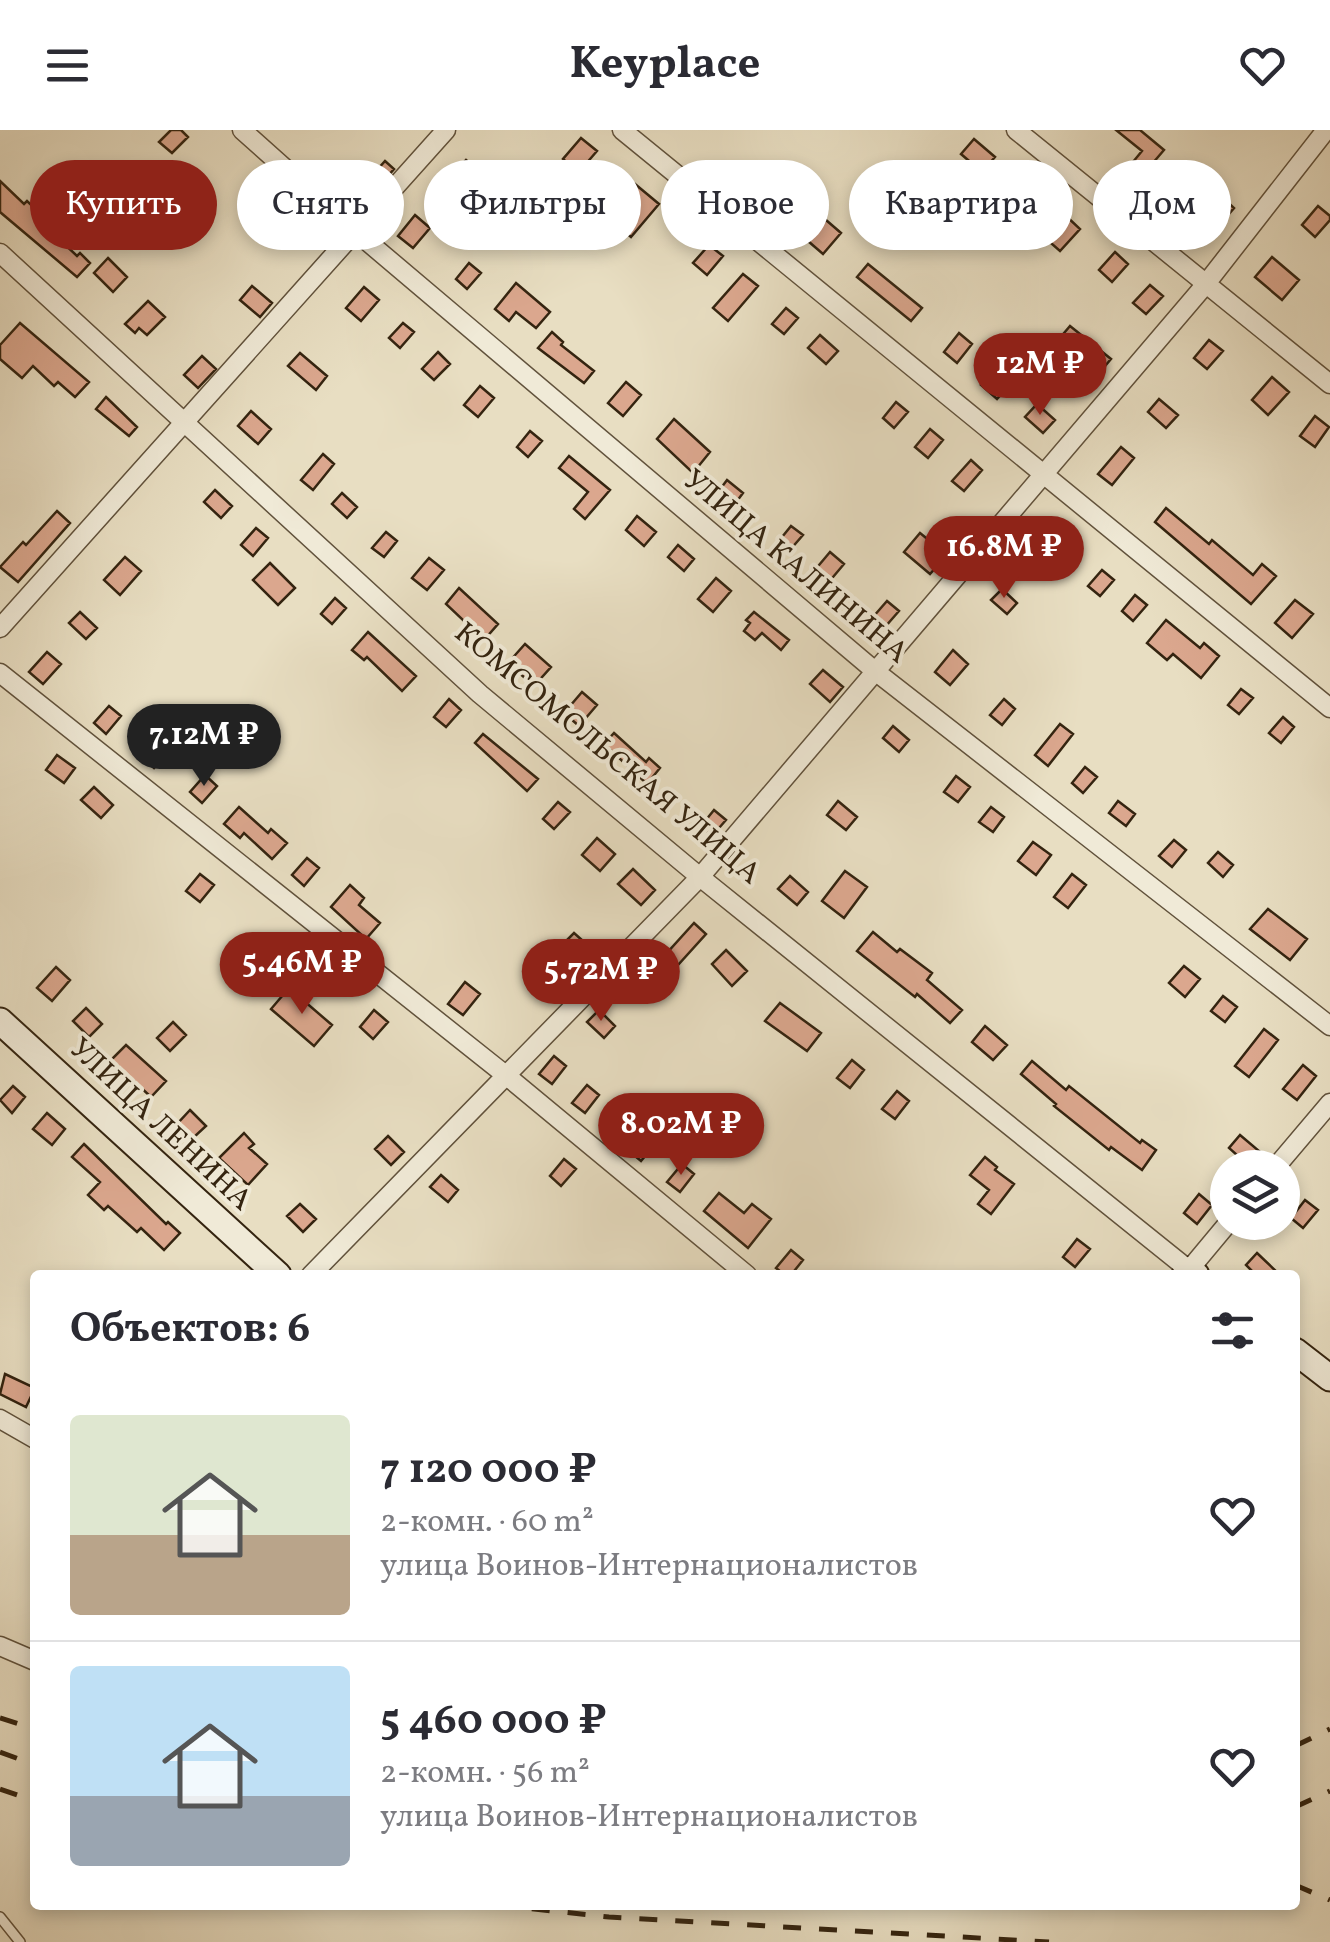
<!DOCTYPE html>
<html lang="ru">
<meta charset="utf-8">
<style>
:root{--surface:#fff;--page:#f7f7f7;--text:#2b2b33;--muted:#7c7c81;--line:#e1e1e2;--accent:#8f2418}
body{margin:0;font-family:Vollkorn,serif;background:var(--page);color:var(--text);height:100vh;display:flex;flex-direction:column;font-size:38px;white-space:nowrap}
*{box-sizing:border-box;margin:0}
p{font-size:32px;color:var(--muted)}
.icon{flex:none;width:55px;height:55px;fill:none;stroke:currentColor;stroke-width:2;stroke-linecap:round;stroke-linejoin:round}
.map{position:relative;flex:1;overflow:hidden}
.panel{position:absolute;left:30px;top:1140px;width:1270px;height:640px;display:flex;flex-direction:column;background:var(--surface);border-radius:10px;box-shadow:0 5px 15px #0003}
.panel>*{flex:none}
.guide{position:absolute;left:30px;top:30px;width:1270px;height:90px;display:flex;gap:20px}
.controls{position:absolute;left:1210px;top:1020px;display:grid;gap:20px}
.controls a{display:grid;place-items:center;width:90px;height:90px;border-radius:50%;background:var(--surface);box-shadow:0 5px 15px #0003;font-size:50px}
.price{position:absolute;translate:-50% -85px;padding:0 22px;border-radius:35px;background:var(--accent);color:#fff;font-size:32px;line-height:65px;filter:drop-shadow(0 2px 5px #0008)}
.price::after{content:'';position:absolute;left:50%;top:60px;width:30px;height:22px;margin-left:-15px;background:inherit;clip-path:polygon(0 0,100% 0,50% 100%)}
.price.active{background:#222;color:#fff}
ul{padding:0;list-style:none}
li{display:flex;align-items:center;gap:30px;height:250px;padding:0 40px}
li+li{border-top:2px solid var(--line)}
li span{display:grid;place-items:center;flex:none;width:280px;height:200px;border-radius:10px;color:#555}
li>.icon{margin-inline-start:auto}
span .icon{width:120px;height:120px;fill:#fffc;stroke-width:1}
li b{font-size:42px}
h2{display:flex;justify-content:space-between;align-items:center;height:120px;padding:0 40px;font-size:42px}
.pill{padding:0 35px;border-radius:45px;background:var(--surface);box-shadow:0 5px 15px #0003;font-size:35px;line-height:90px}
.pill.active{background:var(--accent);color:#fff}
header{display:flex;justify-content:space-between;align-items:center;height:130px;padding:0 40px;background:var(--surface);font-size:45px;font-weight:700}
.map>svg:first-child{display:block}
.building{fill:#dba78e;stroke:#342410;stroke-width:2.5}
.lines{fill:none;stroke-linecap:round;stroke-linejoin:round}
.service-casing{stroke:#61523c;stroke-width:12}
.minor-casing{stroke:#61523c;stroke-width:21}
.secondary-casing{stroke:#342410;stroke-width:29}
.service{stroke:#f0ead7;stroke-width:9}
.minor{stroke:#f0ead7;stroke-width:18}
.secondary{stroke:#f0ead7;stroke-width:25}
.rail{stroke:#342410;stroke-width:5;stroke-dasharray:18 18;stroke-linecap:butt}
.labels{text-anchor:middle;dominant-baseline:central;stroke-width:8;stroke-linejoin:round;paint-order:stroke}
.street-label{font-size:30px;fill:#342410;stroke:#f0ead7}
</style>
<header><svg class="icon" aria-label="menu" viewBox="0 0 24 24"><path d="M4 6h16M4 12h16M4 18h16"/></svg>Keyplace<svg class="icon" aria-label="heart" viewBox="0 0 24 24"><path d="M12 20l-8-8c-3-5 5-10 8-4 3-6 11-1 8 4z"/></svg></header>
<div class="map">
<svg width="1330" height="1812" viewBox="0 0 1330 1812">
<rect width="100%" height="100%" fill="#e8dec2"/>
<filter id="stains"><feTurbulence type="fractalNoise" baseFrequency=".002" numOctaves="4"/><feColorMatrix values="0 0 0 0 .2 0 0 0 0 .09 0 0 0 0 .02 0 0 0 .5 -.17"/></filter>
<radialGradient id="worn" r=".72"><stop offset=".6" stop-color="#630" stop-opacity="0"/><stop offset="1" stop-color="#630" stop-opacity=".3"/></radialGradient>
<!-- building -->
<path class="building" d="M171,0h10l7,7 -16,16 -13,-11z
M1116,0h24l24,20 -24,28 -12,-10 14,-17z
M581,8l16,13 -19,22 -15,-14z
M974,9l21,18 -13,15 -21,-18z
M466,30l17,15 -21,25 -18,-16z
M385,31l9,8 -30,34 -9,-8z
M752,33l31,26 4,-5 14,12 -17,20 -31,-27 -3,3 -13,-11z
M0,51l24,23 3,-3 14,13 -4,4 40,38 3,-3 10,10 -13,14 -77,-65z
M1028,52l13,12 -16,18 -13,-12z
M635,54l24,20 -28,33 -24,-20z
M1179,54l12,10 -15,17 -12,-11z
M1222,67l12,11 -25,29 -13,-12z
M1318,76l12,10v4l-15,17 -13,-12z
M1064,84l16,15 -20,22 -16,-14z
M415,85l15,13 -17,20 -15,-12z
M826,90l15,13 -18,21 -15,-13z
M709,115l14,11 -16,19 -14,-12z
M1115,122l13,12 -16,18 -13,-12z
M1272,127l27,23 -17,20 -27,-23z
M108,128l19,19 -14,15 -19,-19z
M469,133l12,10 -14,16 -11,-10z
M868,134l54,44 -11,13 -54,-44z
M743,144l15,12 -30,35 -15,-13z
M516,153l34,29 -14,16 -20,-16 -7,9 -14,-12z
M1150,155l13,11 -17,18 -13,-11z
M252,156l20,17 -12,14 -20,-17z
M364,157l15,13 -18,21 -15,-13z
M148,171l17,16 -18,18 -8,-7 -4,5 -10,-9z
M786,178l12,10 -14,16 -12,-10z
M20,193l69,59 -14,15 -17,-15 -4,4 -21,-20 -11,12 -22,-19v-14z
M403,193l11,9 -14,16 -11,-10z
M1070,196l41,33 -11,13 -41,-33z
M552,202l11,10 -2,3 33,26 -10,12 -46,-35z
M959,203l13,11 -15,19 -13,-11z
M820,205l18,16 -12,13 -18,-16z
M1209,210l14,11 -16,18 -13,-11z
M438,222l12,12 -16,16 -12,-11z
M300,223l27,23 -11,14 -28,-24z
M202,226l14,13 -18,19 -14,-13z
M1001,232l16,15 -20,22 -16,-14z
M1272,247l17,15 -21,23 -16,-15z
M626,252l15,13 -18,21 -15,-13z
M480,256l14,12 -16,19 -14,-12z
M106,267l31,30 -8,9 -33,-27z
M1159,269l19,16 -12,13 -18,-16z
M896,272l12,10 -14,16 -11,-10z
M1037,274l18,16 -12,13 -18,-16z
M251,281l20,18 -13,15 -20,-18z
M1315,286l14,11 -14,20 -15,-11z
M674,289l36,33 -17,21 -36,-34z
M930,299l13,11 -15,18 -13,-11z
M530,301l12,10 -14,16 -11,-10z
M1121,317l13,11 -22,27 -14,-11z
M323,324l11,10 -21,26 -12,-10z
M569,326l41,34 -25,29 -11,-10 14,-17 -29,-24z
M971,330l11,10 -18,21 -12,-10z
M727,350l16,13 -9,12 -16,-13z
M215,360l17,16 -11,12 -17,-16z
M342,363l15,14 -10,11 -15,-14z
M1166,378l43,36 3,-4 41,35 9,-11 14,12 -25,28 -96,-82z
M57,381l13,12 -52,59 -18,-15 23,-25 3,3z
M637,386l19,16 -12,14 -18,-16z
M791,396l12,9 -14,16 -11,-9z
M1056,396l25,22 -16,18 -25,-22z
M256,398l12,10 -15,18 -12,-11z
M386,402l11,9 -13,16 -12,-9z
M920,403l27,22 -17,19 -26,-22z
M678,415l16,14 -10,12 -16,-14z
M830,422l14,12 -16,19 -14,-12z
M125,427l16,14 -21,24 -16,-15z
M429,428l15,12 -17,20 -15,-12z
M270,433l25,25 -17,17 -25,-25z
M1102,440l12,10 -14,16 -12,-10z
M716,448l15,13 -18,21 -15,-13z
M459,458l39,36 -14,16 -38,-36z
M1002,459l15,14 -10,11 -16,-14z
M1135,465l12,10 -14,16 -11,-10z
M335,468l11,10 -14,16 -11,-10z
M1295,470l18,14 -21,24 -17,-15z
M887,471l12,10 -14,16 -12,-10z
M80,482l17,16 -11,11 -17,-16z
M754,482l35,28 -8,10 -19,-17 -7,7 -11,-9 6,-8 -4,-3z
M1166,490l34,28 4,-5 15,13 -18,22 -28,-24 -6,6 -20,-17z
M368,502l48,44 -14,15 -35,-34 -3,3 -12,-10z
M525,514l26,23 -17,19 -26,-23z
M953,520l15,14 -18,21 -15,-13z
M47,522l14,12 -18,20 -14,-12z
M823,540l20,17 -13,15 -20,-18z
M1241,559l12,9 -14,16 -11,-9z
M582,562l15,13 -18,21 -15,-13z
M449,569l12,11 -15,17 -12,-10z
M1004,569l11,10 -13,16 -12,-10z
M109,576l12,10 -15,18 -12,-11z
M1283,587l11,10 -13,16 -12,-10z
M1060,594l13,10 -25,32 -13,-11z
M893,596l16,14 -10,12 -16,-14z
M614,603l32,29 3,-4 11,10 -13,16 -43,-40z
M153,604l17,16 -16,18 -18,-16z
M483,604l55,45 -11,12 -52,-48z
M57,625l18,13 -11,15 -18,-13z
M1085,637l12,10 -14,16 -11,-10z
M205,645l12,11 -15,17 -12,-11z
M956,646l14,11 -12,15 -14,-10z
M94,657l19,18 -12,13 -20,-18z
M838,671l19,16 -11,13 -19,-15z
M1118,671l17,13 -9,12 -17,-13z
M558,672l12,10 -16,17 -11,-10z
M239,677l29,26 3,-4 16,14 -15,16 -28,-26 -4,5 -16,-14z
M991,677l13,10 -11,15 -14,-10z
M714,680l12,10 -14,16 -11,-10z
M597,708l18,16 -15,17 -18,-16z
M1174,710l12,10 -14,17 -13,-11z
M1033,712l18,13 -15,20 -18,-14z
M1218,722l15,13 -10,12 -15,-14z
M307,728l12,10 -15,18 -12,-11z
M633,739l22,21 -14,15 -23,-21z
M845,741l22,16 -23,31 -22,-17z
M200,744l14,11 -14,17 -14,-11z
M1072,744l14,11 -18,23 -14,-11z
M790,746l18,16 -11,13 -19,-16z
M350,755l14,13 -5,7 21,18 -14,16 -35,-32z
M1268,779l39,30 -17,21 -40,-31z
M694,793l12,11 -28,31 -12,-11z
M873,802l24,20 3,-3 32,24 -5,7 35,30 -12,13 -33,-29 -2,3 -58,-46z
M574,803l17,15 -11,12 -17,-16z
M296,819l14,11 -20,23 -14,-11z
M726,820l21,21 -15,15 -20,-22z
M548,835l17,16 -11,12 -17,-16z
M1184,836l16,13 -15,18 -16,-14z
M56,837l14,13 -18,21 -15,-13z
M465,852l15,12 -17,21 -15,-11z
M289,858l43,37 -18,21 -43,-37z
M1223,866l14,11 -12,15 -14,-11z
M780,873l41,30 -14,18 -42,-30z
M86,878l16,16 -13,13 -16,-16z
M374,880l14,12 -15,17 -13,-12z
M599,880l16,16 -11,12 -17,-16z
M173,892l13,13 -16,16 -13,-13z
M985,896l22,19 -14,15 -21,-18z
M1264,899l14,11 -29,37 -14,-11z
M126,915l40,36 -15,16 -40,-37z
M554,926l12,10 -14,18 -13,-10z
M852,930l12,10 -14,18 -13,-10z
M1032,931l34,29 3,-4 71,57 2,-3 14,10 -14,20 -31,-23 -2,3 -55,-44 2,-2 -35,-30z
M1303,935l13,11 -19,24 -14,-11z
M587,955l12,10 -14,18 -13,-10z
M13,956l12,11 -13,16 -12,-13z
M897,961l12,10 -14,18 -13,-10z
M190,980l16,16 -13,12 -15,-15z
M47,983l18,16 -13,16 -19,-16z
M244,1003l10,11 -5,4 18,16 -19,21 -29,-27z
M643,1003l13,10 -15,18 -12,-10z
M1240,1005l19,16 -12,13 -18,-16z
M388,1006l16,16 -13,13 -16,-16z
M84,1014l82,80 2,-2 12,11 -16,17 -23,-22 -4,4 -29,-26 -4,4 -16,-15 12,-13 -28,-25z
M985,1027l12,10 -2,3 19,14 -23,30 -13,-10 11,-14 -19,-15z
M564,1029l12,10 -15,17 -11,-10z
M682,1034l12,10 -14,18 -13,-10z
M441,1045l17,15 -10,12 -18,-15z
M719,1063l25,20 8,-9 19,15 -23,29 -44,-37z
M1199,1064l13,11 -15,19 -13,-11z
M1305,1070l13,10 -15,18 -12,-10z
M300,1074l16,15 -13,13 -16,-16z
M1077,1109l13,10 -15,18 -12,-10z
M791,1120l12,10 -12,15h-6l-9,-7z
M1257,1123l23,22h-24l-10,-10z
M5,1244l30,14 -9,19 -26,-13z"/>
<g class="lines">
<!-- service casing -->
<g class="service-casing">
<path id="service" d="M0,1787l20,25"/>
</g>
<!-- minor casing -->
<g class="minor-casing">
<path id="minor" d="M242,0l113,101 520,440 455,355
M622,0l708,578
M1016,0l314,254
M0,123l480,441 220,183 489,393 40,-48
M0,498l446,-498
M0,543l508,404 239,198
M1275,1038l55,-65
M311,1145l389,-398 505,-592 121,-155
M0,1289l35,20
M0,1516l35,15"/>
</g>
<!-- secondary casing -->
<g class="secondary-casing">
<path id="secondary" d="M0,891l278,254
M1185,1145l4,-5 7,5
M1295,1221l35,27"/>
</g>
<!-- service -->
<use href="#service" class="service"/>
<!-- minor -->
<use href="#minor" class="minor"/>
<!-- secondary -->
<use href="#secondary" class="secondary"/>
<!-- rail -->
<path class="rail" d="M0,1588l35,11
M1295,1616l35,-17
M0,1622l35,13
M0,1659l35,12
M1295,1677l35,-16
M1295,1755l35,15
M496,1775l113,12 440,25"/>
</g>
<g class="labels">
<!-- street labels -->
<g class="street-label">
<text transform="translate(795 437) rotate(40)">УЛИЦА КАЛИНИНА</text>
<text transform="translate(607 624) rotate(40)">КОМСОМОЛЬСКАЯ УЛИЦА</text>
<text transform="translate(160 995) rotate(43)">УЛИЦА ЛЕНИНА</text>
</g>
</g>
<rect width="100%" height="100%" filter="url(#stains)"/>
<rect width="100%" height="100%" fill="url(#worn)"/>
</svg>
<div class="controls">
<a><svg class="icon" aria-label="layers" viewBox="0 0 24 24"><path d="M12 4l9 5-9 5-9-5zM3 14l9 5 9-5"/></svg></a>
</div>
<b class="price" style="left:1040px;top:288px">12M ₽</b>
<b class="price" style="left:1004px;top:471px">16.8M ₽</b>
<b class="price active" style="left:204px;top:659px">7.12M ₽</b>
<b class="price" style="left:302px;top:887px">5.46M ₽</b>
<b class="price" style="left:601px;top:894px">5.72M ₽</b>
<b class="price" style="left:681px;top:1048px">8.02M ₽</b>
<div class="guide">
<a class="pill active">Купить</a>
<a class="pill">Снять</a>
<a class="pill">Фильтры</a>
<a class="pill">Новое</a>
<a class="pill">Квартира</a>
<a class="pill">Дом</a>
</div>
<section class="panel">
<h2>Объектов: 6<svg class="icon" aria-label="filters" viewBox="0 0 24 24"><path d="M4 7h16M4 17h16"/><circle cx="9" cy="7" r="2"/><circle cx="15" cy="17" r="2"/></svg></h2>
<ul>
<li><span style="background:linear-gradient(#dfe7d0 60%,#b9a48a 0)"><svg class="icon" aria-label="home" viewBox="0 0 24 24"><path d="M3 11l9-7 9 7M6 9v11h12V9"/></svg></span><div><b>7 120 000 ₽</b><p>2-комн. · 60 m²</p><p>улица Воинов-Интернационалистов</p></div><svg class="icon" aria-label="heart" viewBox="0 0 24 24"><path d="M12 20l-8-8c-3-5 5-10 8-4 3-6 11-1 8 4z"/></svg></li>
<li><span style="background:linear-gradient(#bfe0f5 65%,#9aa5b1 0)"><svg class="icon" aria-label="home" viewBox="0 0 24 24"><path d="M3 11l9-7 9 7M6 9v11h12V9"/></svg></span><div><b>5 460 000 ₽</b><p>2-комн. · 56 m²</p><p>улица Воинов-Интернационалистов</p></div><svg class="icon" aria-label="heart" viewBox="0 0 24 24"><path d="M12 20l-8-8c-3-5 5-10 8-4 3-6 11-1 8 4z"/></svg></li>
</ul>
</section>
</div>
